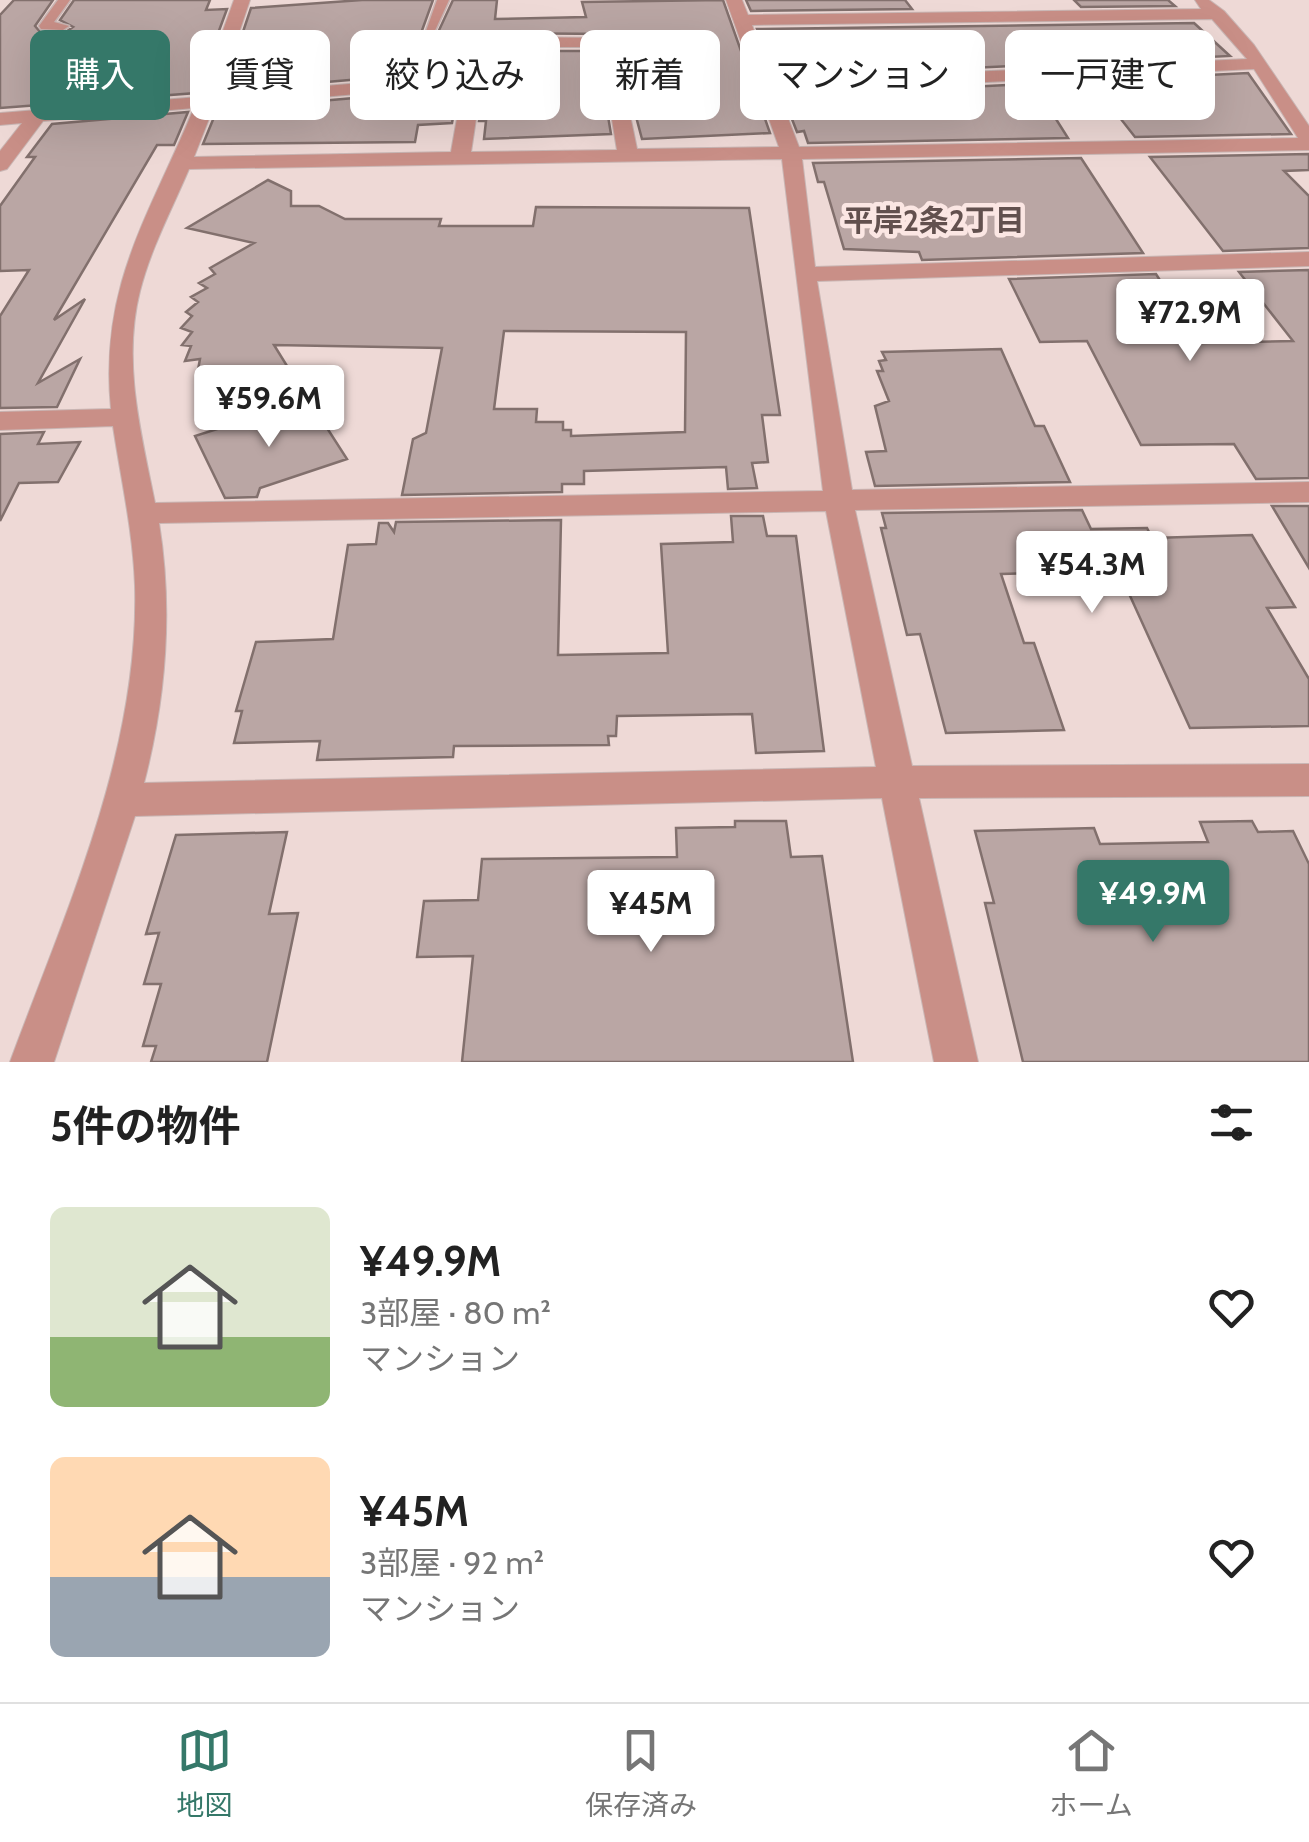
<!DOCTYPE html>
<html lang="ja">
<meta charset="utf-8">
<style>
:root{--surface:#fff;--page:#f6f6f6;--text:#222;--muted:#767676;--line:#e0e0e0;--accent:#357869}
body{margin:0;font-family:Cabin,"Noto Sans JP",sans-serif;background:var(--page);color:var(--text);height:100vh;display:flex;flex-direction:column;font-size:38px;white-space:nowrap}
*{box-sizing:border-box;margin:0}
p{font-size:32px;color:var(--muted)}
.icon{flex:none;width:55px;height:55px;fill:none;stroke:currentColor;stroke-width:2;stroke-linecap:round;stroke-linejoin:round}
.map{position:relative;height:1062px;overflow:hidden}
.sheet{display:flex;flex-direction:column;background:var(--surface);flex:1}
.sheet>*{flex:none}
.top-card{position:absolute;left:30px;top:30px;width:1250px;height:90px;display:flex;gap:20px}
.price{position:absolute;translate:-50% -85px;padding:0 22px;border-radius:10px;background:#fff;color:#222;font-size:32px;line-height:65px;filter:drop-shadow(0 2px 5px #0008)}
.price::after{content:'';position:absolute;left:50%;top:60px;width:30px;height:22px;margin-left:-15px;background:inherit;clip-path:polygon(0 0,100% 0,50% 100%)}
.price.active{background:var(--accent);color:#fff}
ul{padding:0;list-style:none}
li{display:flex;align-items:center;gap:30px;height:250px;padding:0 50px}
li span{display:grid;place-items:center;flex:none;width:280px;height:200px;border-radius:15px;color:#555}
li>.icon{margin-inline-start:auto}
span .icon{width:120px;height:120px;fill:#fffc;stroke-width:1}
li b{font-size:42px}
h2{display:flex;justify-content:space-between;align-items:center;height:120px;padding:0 50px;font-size:42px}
.chip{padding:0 35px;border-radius:15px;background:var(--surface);box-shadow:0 10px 40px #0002;font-size:35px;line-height:90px}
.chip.active{background:var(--accent);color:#fff}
.dock{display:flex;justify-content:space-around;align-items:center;height:140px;border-top:2px solid var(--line);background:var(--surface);font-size:28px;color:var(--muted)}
.dock a{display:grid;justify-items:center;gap:5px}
.dock .active{color:var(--accent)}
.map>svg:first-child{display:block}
.building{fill:#baa6a4;stroke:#82706d;stroke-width:2.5;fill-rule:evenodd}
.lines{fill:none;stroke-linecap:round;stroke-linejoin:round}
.lane-casing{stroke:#c9b6b4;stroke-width:3}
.street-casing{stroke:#c9b6b4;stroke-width:2}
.lane{fill:#c98f87;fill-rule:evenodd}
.street{fill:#c98f87;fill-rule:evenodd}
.labels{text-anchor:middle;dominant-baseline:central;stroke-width:9;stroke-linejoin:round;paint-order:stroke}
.far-neighbourhood-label{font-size:30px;font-weight:bold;fill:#62504e;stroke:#fbe6e3}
</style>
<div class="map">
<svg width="1309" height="1062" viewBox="0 0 1309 1062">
<rect width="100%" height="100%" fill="#eed9d6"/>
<!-- building -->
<path class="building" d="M14,0h39l-18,26 6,7 22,1 10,-7 -13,-7 14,-20h136l-4,10 21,-1 -31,84 -196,15v-93z
M362,0h71l-13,36 4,5 11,-2 18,-39h44l-2,19 91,-2 -4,-15 141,-2 47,133 -128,6 -28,-105 -122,-1 -8,3 -19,34 -242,21 28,-83z
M746,0h159l7,9 -161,2z
M1074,0h94l7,6 -94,1z
M1194,23l36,33 -454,21 -19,-48z
M501,51h96l14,83 -127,5 2,-18h-7l7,-41z
M1248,73l43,61 -156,3 -44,-56z
M1046,83l-9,6 31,49 -260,5 -4,-12 -7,1 -14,-36z
M458,89l-6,34 -34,2 -3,17 -212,2 14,-34z
M188,112l-14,33h-17l-103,175 31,-21 -47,84 42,-24 -23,48 -57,1v-92l29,-46 -29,1v-65l35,-49h-8l25,-33z
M1309,154v16l-25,1 25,25v52l-86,3 -73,-94z
M1081,158l62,95 -221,7 -3,-8 -75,-3 -20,-67h-6l-5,-19z
M268,180l23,11v15h28l26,13h96l-2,7h94l3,-19 213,1 31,207h-18l6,47 -16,1 5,25 -29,1 -2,-22 -142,4v13h-22v8l-160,3 11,-56 13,-6 16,-85 -168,-3 23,37 -100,-7 3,-16 -15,2 6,-15 -9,-1 10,-13 -11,-4 11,-12 -6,-4 12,-10 -7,-5 16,-9 -8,-5 16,-9 -5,-6 44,-25 -67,-15zM504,331l182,1 -1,100 -114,4v-6h-8v-8h-27l1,-13h-43z
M1309,270v208l-53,1 -22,-35 -93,1 -54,-104 -47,1 -31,-63 147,-5 44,69 93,-2 -54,-69z
M1001,349l34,77h9l26,56 -195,4 -9,-34 20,-1 -11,-45 14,-5 -12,-30h6l-4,-10 7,-1 -4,-8z
M309,400l38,59 -87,29 -3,9 -32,1 -30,-62z
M44,432l-6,12 42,-2 -22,40 -39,1 -19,38v-87z
M1272,506h37v62z
M1082,510l9,19 56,-1 5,10 100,-3 43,72 -28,1 42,71v47l-119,2 -69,-152 -46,1 -2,-5 -72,2 23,69h10l30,87 -118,3 -26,-99 -13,1 -26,-107h5l-4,-15z
M731,516h32l4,20h29l28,215 -68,2 -4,-39 -135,2 -1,20h-8l1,9 -155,1 -1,11 -136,3 3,-19 -86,2 8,-32h-6l20,-69 77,-3 15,-94 28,-1 3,-21h9l6,9 2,-10 165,-2 -3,135 110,-2 -7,-109 72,-2z
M735,821h51l5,36 31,-1 31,206h-391l11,-106 -56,1 7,-56 54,-1 4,-41 195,-2 -1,-29 59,-1z
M1252,821l6,11 35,-1 16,33v198h-286l-38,-159h9l-19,-72 119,-3 6,16 108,-2 -8,-20z
M287,832l-18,82 29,-1 -31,149h-116l5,-16h-13l18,-62h-17l15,-51 -13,1 30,-99z"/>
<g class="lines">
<!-- lane casing -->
<g class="lane-casing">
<path id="lane" d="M58,0h12l-16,22 15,4 -6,4 -22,-1 -2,-3z
M437,0h12l-17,37h-8z"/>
</g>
<!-- street casing -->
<g class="street-casing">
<path id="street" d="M234,0h16l-32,95 249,-21 20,-36 6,-1 121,1 23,111 142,-2 -53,-147h16l6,15 453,-6 -6,-9h14l15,11 30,34 55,81v24l-507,9 13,108 494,-15v14l-492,15 35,209 457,-8v20l-454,8 57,256 397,-2v32l-390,2 59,264h-44l-52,-264 -747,18 -81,246h-44c56,-151 130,-312 125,-477 -2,-54 -14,-106 -22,-159l-113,4v-18l111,-3c-12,-124 38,-192 83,-301l-151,13 -36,48 -7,2v-20l22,-28 -22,2v-12l199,-16zM1212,19l35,40 -474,22 -21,-56zM499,47h101l17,103 -146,2 11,-73zM1254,69l44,69 -499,9 -21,-55zM463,85l-12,67 -257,5 20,-51zM782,159l41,332 -668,12c-14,-70 -33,-141 -15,-212 11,-43 32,-82 49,-122zM826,511l50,256 -732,16c22,-85 29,-173 15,-260z"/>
</g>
<!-- lane -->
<use href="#lane" class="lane"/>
<!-- street -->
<use href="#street" class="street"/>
</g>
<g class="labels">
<!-- far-neighbourhood labels -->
<g class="far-neighbourhood-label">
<text x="934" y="220">平岸2条2丁目</text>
</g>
</g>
</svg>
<b class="price" style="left:1190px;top:364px">¥72.9M</b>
<b class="price" style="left:269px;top:450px">¥59.6M</b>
<b class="price" style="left:1092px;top:616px">¥54.3M</b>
<b class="price active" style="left:1153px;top:945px">¥49.9M</b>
<b class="price" style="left:651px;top:955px">¥45M</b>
<div class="top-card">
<a class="chip active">購入</a>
<a class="chip">賃貸</a>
<a class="chip">絞り込み</a>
<a class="chip">新着</a>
<a class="chip">マンション</a>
<a class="chip">一戸建て</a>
</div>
</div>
<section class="sheet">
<h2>5件の物件<svg class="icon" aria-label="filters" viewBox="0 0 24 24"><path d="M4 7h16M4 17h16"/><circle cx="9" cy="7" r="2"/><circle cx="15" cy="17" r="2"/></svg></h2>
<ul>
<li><span style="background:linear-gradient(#dfe7d0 65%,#8fb573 0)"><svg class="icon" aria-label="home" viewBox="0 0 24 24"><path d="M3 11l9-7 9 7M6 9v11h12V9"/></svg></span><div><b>¥49.9M</b><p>3部屋 · 80 m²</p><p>マンション</p></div><svg class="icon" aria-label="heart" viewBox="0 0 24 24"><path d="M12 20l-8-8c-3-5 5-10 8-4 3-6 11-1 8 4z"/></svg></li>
<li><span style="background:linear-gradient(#ffd9b3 60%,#9aa5b1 0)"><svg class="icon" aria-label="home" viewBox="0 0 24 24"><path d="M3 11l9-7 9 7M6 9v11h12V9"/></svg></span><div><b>¥45M</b><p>3部屋 · 92 m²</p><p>マンション</p></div><svg class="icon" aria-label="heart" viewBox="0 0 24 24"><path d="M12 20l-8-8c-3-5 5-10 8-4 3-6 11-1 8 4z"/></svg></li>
</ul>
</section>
<nav class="dock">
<a class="active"><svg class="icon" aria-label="map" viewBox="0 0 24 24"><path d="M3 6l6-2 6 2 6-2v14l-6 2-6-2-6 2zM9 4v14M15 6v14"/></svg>地図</a>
<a><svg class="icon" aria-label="saved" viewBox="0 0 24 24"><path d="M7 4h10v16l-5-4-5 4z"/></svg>保存済み</a>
<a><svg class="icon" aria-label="home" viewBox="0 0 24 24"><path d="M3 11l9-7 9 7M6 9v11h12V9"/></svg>ホーム</a>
</nav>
